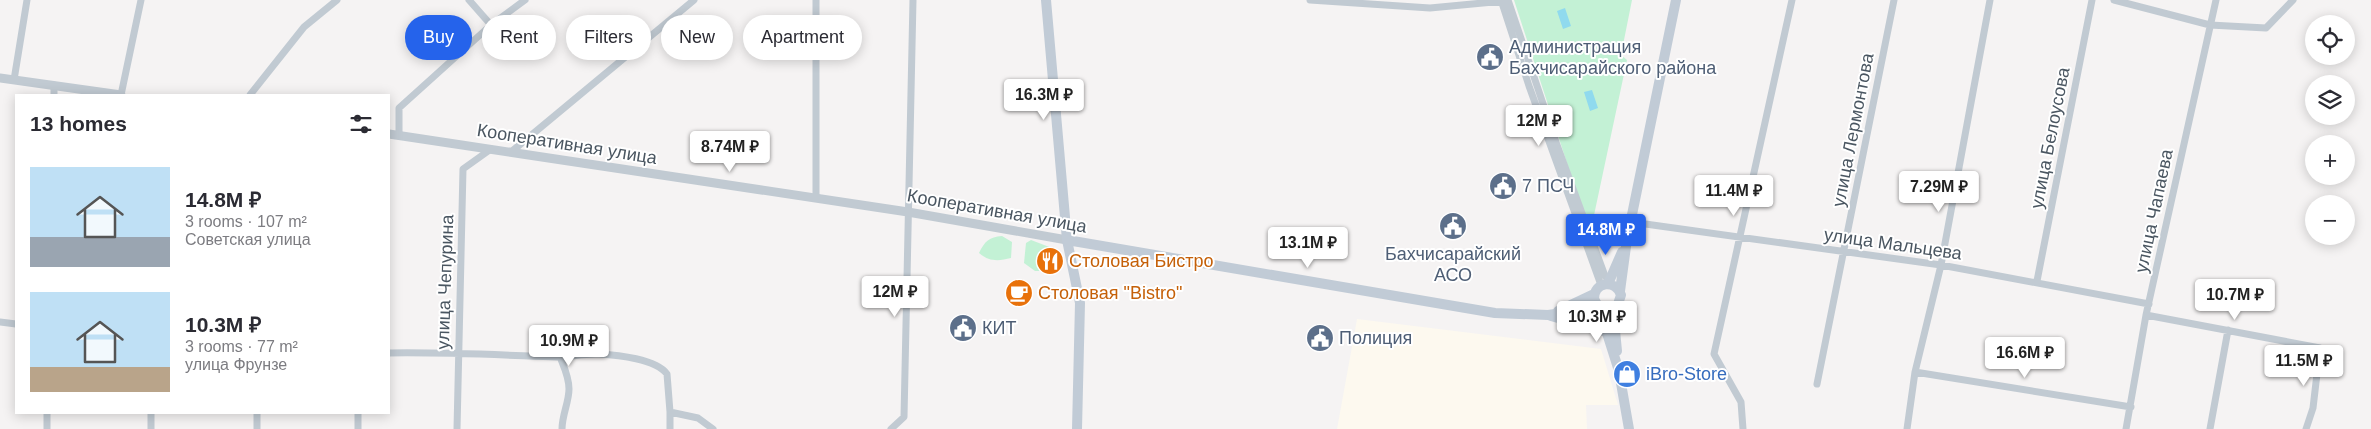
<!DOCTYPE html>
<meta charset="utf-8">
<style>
:root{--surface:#fff;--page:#f7f7f7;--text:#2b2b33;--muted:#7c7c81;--accent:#2563eb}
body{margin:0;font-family:Helvetica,sans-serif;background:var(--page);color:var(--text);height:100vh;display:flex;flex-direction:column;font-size:19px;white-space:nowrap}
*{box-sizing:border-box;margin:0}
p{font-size:16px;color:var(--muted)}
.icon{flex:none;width:28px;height:28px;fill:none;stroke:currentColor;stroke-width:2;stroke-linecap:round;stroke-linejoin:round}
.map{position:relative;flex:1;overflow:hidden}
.side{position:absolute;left:15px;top:94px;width:375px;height:320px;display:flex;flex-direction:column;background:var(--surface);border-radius:0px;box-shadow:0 2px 12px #0003}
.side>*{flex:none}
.guide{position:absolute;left:405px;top:15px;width:475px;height:45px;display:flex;gap:10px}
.tools{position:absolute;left:2305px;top:15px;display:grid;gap:10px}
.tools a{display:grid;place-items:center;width:50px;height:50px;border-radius:50%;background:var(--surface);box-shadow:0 2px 12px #0003;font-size:25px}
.price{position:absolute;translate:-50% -42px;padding:0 11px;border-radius:5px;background:#fff;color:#222;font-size:16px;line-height:32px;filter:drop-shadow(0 1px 2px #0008)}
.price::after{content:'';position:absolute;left:50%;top:30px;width:15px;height:11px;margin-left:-8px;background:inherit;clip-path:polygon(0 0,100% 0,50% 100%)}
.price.selected{background:var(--accent);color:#fff}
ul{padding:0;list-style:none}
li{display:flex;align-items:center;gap:15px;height:125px;padding:0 15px}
li span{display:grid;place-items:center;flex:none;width:140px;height:100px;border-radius:0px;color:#555}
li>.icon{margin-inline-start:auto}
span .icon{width:60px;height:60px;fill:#fffc;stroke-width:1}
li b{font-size:21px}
h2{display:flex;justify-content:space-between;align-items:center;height:60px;padding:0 15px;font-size:21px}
.tag{padding:0 18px;border-radius:22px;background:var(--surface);box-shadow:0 2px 12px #0003;font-size:18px;line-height:45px}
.tag.selected{background:var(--accent);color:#fff}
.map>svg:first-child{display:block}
.commercial{fill:#fdf9ef}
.green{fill:#c3f1d5}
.water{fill:#90daee}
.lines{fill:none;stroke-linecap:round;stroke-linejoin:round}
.minor{stroke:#c1cad2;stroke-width:7}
.tertiary{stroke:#c1cad2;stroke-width:9}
.secondary{stroke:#c1cbd6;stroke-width:10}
.labels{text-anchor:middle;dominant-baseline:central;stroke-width:4;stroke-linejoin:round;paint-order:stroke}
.service-label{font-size:18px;fill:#4e5e75;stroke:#fff;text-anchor:start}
.street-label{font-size:18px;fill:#4a5661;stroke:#fff}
.food-label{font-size:18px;fill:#c56008;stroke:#fff;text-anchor:start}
.shop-label{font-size:18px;fill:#366cbe;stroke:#fff;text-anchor:start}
</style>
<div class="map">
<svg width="2371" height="429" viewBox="0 0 2371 429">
<rect width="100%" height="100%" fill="#f5f3f3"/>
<!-- commercial -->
<path class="commercial" d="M1357,319l244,30 17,56h-32l1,24h-250z"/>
<!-- green -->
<path class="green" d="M1514,0h118l-11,55 6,5 -37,174z
M1002,236l10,6 -1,16c-12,3 -22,4 -32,-5 6,-12 10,-16 23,-17z
M1031,240l21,8 6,5 2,14 -6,4h-19l-11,-8 2,-20z"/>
<!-- water -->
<path class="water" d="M1565,8l6,18 -8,3 -6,-18z
M1592,90l6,18 -8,3 -6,-19z"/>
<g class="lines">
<!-- minor -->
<path class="minor" d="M469,0l22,25
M816,0v198
M1310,0l120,8 74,-7
M1501,0l28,86 72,199
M1508,0l49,145 48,131 6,7
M2114,0l96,25 56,3 27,-28
M14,80l13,-80
M54,95v-10
M121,95l20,-95
M250,95l54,-68 33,-27
M399,136v-28l92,-83 34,-25
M511,152l183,-152
M1631,222l310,43 208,39
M1586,230l41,9
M2037,281l55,-281
M2146,315l174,33 -7,60 -7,21
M0,322l16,2
M389,353c56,-1 112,2 168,4 14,0 28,-4 42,-3 19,1 57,5 68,20l3,38 28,6 15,11
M560,357c4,10 9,20 9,32 0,13 -7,26 -7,40
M1915,372l216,35
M1817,384l77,-384
M47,412v17
M151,412v17
M358,412v17
M257,429v-17
M457,429l6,-260 28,-20
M670,429v-17
M891,429l13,-12 9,-417
M1743,429l-2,-27 -27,-48 78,-354
M1907,429l8,-57 26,-107 49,-265
M2126,429l20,-114 70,-315
M2210,429l18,-99"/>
<!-- tertiary -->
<path class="tertiary" d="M0,78l121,17
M389,134l519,78 159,28"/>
<!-- secondary -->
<path class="secondary" d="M1046,0l21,240 13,63 -3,126
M1067,240l428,73 53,2 51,-7
M1608,284l14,-32
M1620,291l7,-52 49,-239
M1599,308l11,3 7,-4 4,-12c-5,-16 -27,-14 -27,4l5,9 20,63
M1613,310l4,41
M1558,311l36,-17
M1551,316l56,16
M1618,366l11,63"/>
</g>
<!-- icons -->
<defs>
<g id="civic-disc" transform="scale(1.4375)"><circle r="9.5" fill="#5c6f8a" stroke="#fff"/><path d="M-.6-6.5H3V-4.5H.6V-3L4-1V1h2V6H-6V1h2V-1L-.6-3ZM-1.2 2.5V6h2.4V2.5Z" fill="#fff"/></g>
<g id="restaurant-disc" transform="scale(1.4375)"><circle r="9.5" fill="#e8710a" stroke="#fff"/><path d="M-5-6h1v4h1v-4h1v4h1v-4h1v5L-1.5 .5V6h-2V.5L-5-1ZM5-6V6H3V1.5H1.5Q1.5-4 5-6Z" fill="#fff"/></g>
<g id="cafe-disc" transform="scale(1.4375)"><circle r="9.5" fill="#e8710a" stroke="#fff"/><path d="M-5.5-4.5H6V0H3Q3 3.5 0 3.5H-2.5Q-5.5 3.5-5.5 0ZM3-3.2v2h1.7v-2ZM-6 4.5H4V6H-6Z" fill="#fff"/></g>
<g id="shop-disc" transform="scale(1.4375)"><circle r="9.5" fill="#3f7fe0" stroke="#fff"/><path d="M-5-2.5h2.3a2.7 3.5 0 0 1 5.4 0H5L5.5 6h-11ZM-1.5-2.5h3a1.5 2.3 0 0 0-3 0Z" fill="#fff"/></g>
</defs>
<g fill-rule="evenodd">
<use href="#civic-disc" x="1490" y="57"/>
<use href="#civic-disc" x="1503" y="186"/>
<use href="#civic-disc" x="1453" y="226"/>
<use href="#restaurant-disc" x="1050" y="261"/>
<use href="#cafe-disc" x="1019" y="293"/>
<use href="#civic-disc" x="963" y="328"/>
<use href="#civic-disc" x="1320" y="338"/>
<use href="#shop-disc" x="1627" y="374"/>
</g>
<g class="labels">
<!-- service labels -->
<g class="service-label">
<text x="1509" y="47">Администрация<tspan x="1509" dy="21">Бахчисарайского района</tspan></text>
<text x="1522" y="186">7 ПСЧ</text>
<text x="1453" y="254" text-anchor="middle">Бахчисарайский<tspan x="1453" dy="21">АСО</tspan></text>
<text x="982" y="328">КИТ</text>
<text x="1339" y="338">Полиция</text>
</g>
<!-- street labels -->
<g class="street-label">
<text transform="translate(1853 130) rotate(-79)">улица Лермонтова</text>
<text transform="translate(2050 138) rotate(-79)">улица Белоусова</text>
<text transform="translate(567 144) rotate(9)">Кооперативная улица</text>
<text transform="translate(997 211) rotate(10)">Кооперативная улица</text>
<text transform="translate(2154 211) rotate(-78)">улица Чапаева</text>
<text transform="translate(1893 244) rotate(8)">улица Мальцева</text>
<text transform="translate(445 282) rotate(-88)">улица Чепурина</text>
</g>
<!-- food labels -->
<g class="food-label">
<text x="1069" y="261">Столовая Бистро</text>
<text x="1038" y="293">Столовая "Bistro"</text>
</g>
<!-- shop labels -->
<g class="shop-label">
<text x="1646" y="374">iBro-Store</text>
</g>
</g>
</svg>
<div class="tools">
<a><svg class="icon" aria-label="locate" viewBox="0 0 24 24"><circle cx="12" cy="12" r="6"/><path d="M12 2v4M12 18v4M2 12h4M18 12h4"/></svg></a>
<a><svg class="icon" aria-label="layers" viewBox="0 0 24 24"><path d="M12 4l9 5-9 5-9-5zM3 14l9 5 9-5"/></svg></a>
<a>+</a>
<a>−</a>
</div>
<b class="price" style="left:1044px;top:121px">16.3M ₽</b>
<b class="price" style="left:1539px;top:147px">12M ₽</b>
<b class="price" style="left:730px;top:173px">8.74M ₽</b>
<b class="price" style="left:1939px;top:213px">7.29M ₽</b>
<b class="price" style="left:1734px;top:217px">11.4M ₽</b>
<b class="price selected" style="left:1606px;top:256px">14.8M ₽</b>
<b class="price" style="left:1308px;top:269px">13.1M ₽</b>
<b class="price" style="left:895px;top:318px">12M ₽</b>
<b class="price" style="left:2235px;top:321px">10.7M ₽</b>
<b class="price" style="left:1597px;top:343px">10.3M ₽</b>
<b class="price" style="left:569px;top:367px">10.9M ₽</b>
<b class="price" style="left:2025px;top:379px">16.6M ₽</b>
<b class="price" style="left:2304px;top:387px">11.5M ₽</b>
<div class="guide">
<a class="tag selected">Buy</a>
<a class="tag">Rent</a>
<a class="tag">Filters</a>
<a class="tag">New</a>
<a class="tag">Apartment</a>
</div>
<section class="side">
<h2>13 homes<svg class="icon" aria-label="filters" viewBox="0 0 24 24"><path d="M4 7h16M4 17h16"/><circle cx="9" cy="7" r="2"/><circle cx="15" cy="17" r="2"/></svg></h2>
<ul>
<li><span style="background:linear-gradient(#bfe0f5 70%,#9aa5b1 0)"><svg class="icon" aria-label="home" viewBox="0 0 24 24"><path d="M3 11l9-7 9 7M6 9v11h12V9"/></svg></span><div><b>14.8M ₽</b><p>3 rooms · 107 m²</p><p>Советская улица</p></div></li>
<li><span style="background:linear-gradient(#bfe0f5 75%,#b9a48a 0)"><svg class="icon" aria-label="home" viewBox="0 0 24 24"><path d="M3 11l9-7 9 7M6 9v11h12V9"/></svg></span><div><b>10.3M ₽</b><p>3 rooms · 77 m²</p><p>улица Фрунзе</p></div></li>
</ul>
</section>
</div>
